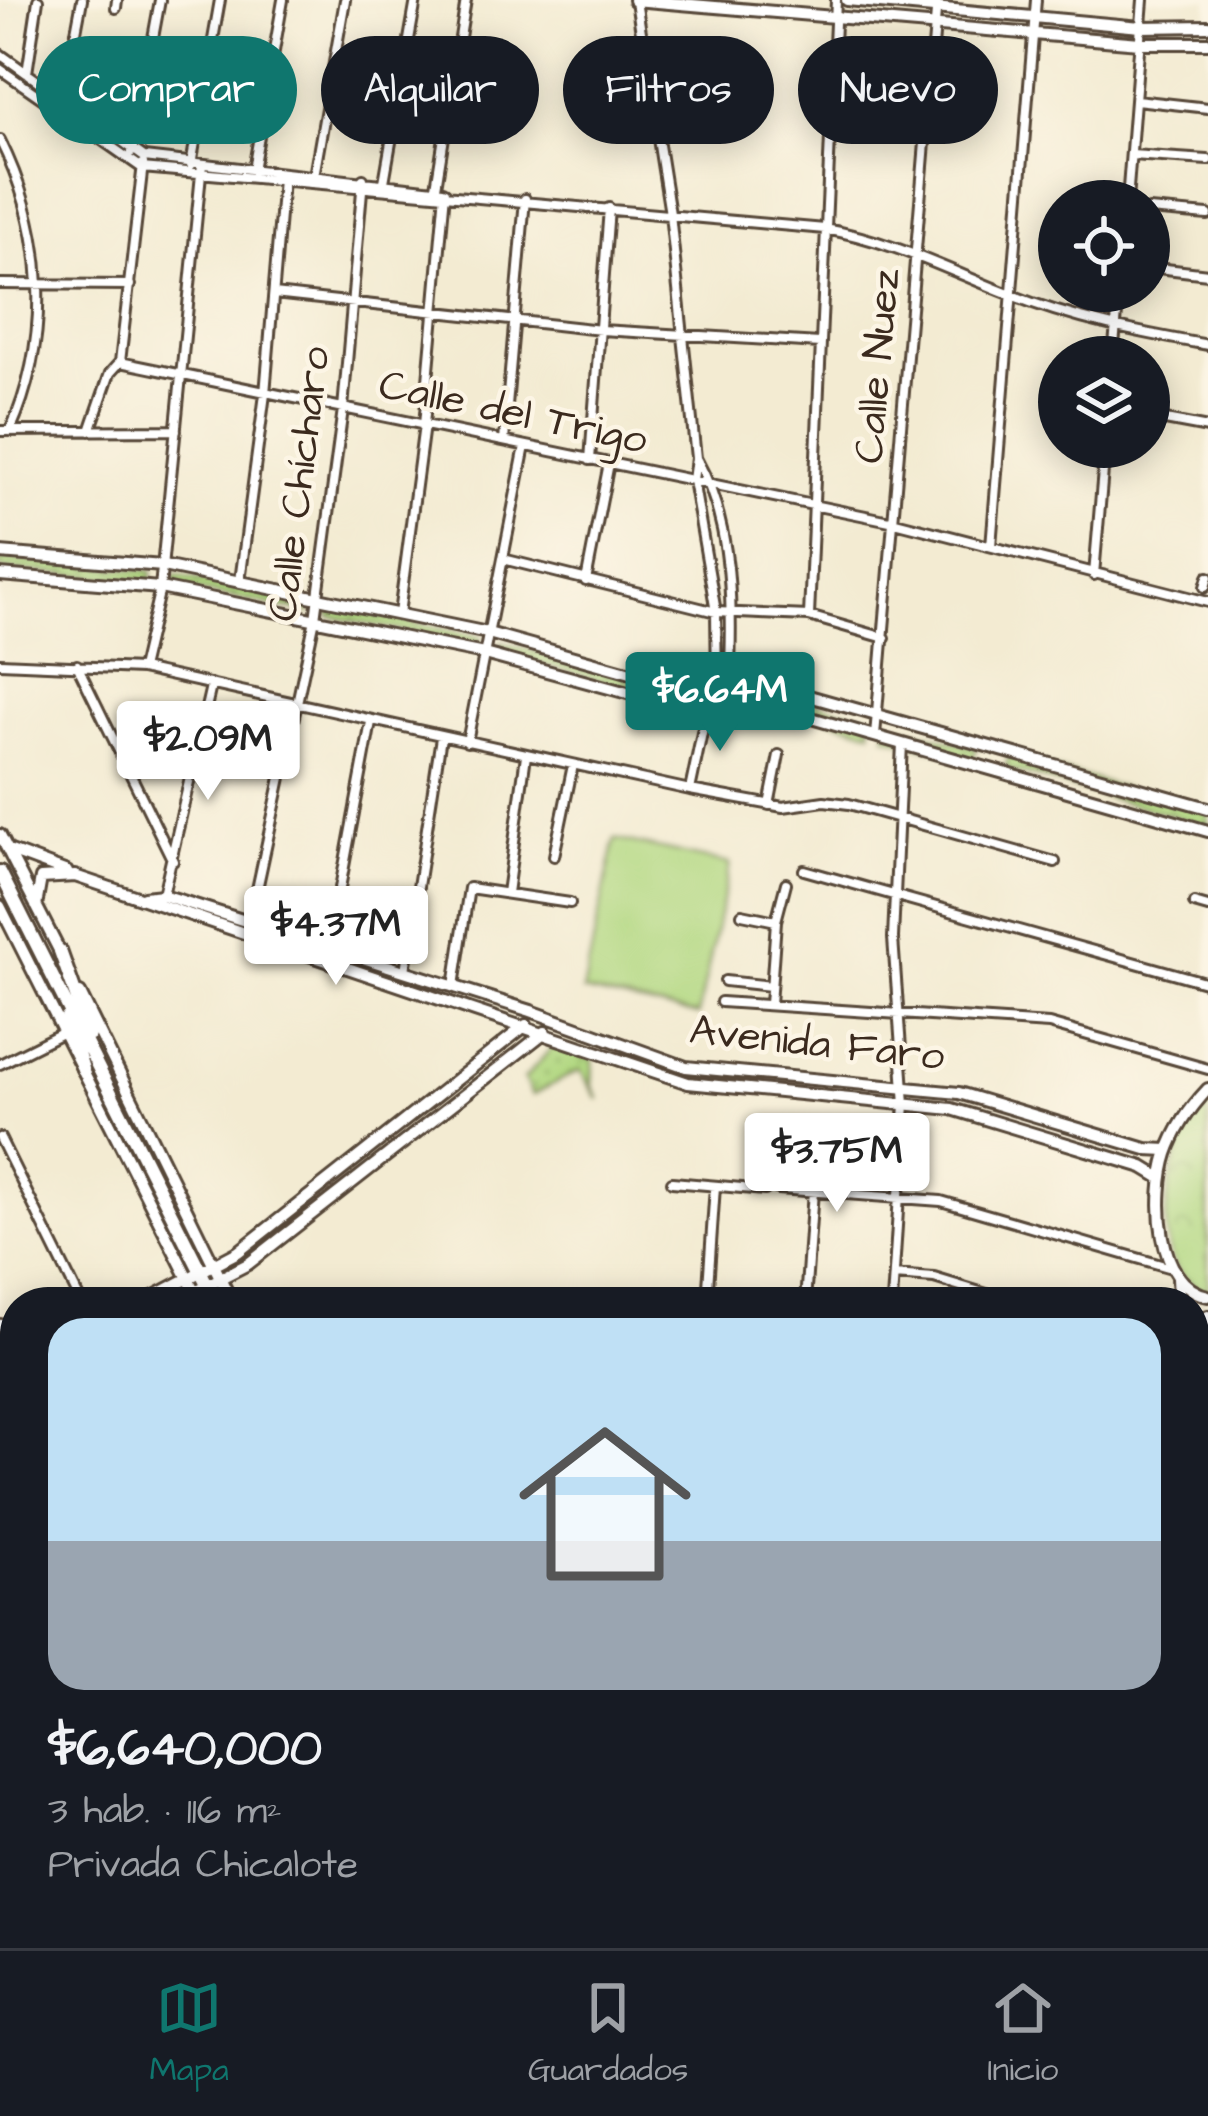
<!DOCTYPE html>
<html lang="es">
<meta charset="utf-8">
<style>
:root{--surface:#171b24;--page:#242831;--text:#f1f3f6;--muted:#9ea1a6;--line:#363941;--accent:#0f766e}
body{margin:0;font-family:"Architects Daughter",sans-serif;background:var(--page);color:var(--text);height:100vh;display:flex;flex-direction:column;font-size:45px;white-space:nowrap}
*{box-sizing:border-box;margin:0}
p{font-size:39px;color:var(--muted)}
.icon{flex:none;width:66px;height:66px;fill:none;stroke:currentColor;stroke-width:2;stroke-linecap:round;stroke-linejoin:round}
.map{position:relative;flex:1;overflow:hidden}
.drawer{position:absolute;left:0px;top:1287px;width:1209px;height:663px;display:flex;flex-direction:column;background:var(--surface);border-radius:48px 48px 0 0;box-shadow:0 6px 30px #0003}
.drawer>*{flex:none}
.hud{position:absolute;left:36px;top:36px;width:1137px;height:108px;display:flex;gap:24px}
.fabs{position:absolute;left:1038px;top:180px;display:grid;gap:24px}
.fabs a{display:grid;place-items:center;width:132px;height:132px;border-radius:50%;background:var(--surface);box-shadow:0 6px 30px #0003;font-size:60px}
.price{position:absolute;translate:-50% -102px;padding:0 27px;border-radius:12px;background:#fff;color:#222;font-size:39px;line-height:78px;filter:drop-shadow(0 3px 6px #0008)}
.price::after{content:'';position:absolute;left:50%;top:72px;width:36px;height:27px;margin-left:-18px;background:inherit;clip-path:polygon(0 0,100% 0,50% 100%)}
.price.active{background:var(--accent);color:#fff}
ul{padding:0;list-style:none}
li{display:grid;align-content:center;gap:24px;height:636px;padding:0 48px}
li+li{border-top:3px solid var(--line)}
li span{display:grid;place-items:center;height:372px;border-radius:36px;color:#555}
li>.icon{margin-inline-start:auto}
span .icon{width:216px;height:216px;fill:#fffc;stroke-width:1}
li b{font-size:51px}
.chip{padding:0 42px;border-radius:54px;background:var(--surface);box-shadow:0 6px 30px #0003;font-size:42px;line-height:108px}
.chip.active{background:var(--accent);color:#fff}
.tab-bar{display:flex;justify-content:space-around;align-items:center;height:168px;border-top:3px solid var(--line);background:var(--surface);font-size:33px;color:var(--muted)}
.tab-bar a{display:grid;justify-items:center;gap:6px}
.tab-bar .active{color:var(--accent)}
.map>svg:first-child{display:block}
.grass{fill:url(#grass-dots);stroke:#768150;stroke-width:3}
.park{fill:url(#park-crowns);stroke:#768150;stroke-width:3}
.pitch{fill:#b2d882;stroke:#768150;stroke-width:3}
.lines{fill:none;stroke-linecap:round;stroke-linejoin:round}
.street-casing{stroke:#574739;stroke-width:14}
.secondary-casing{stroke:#574739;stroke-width:16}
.primary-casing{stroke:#574739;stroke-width:18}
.street{stroke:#fff;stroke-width:8}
.secondary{stroke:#fff;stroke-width:10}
.primary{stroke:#fff;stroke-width:12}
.labels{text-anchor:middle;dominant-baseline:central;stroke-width:9;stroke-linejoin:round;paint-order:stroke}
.street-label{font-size:42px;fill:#3b2a1e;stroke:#fcf5e5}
</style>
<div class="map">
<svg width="1208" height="1948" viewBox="0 0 1208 1948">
<defs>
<pattern id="grass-dots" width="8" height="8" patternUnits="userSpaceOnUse" patternTransform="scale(3)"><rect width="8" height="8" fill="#b2d882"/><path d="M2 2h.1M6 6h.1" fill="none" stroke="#9aba70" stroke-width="1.8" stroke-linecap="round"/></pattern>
<pattern id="park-crowns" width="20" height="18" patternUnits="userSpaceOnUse" patternTransform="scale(3)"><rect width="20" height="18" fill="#b2d882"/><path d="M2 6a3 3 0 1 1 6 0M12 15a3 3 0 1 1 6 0" fill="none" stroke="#9aba70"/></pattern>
</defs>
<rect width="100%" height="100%" fill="#fcf5e5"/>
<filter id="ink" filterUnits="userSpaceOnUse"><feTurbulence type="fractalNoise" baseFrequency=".00833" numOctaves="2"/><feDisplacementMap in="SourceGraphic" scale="24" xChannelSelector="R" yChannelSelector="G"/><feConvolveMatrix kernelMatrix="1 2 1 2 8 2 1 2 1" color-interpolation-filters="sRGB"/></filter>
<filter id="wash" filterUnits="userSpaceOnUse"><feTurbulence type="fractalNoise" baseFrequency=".004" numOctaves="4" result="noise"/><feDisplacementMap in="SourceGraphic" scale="48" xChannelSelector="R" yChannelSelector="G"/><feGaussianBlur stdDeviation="2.7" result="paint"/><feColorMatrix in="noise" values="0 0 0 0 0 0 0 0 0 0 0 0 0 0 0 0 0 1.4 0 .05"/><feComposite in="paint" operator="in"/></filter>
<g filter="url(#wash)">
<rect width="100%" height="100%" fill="#f3ebd2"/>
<!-- grass -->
<path class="grass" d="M0,559l152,12 -1,10 -151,-12z
M175,575l137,28 -2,10 -137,-27z
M331,606l151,31 -2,10 -151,-31z
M501,642l183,49 101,2 87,25 -1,13 -87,-25 -108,-4 -177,-50z
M887,723l90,24 -4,13 -87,-24z
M1009,756l199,56v14l-203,-58z
M556,1043l37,17 -1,25 7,15 -19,-30 -48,25 -8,-16z"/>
<!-- park -->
<path class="park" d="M1208,1098v193c-72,-17 -38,-153 0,-193z
M15,1782l-1,133c-14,-34 -14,-97 1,-133z"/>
<!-- pitch -->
<path class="pitch" d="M615,839l115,25 -32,151 -115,-24z
M15,1388v152l-15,-7v-137z"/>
</g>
<g filter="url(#ink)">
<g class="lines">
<!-- street casing -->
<g class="street-casing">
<path id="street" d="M636,1l34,213 26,244 -3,22 23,132 1,75
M116,8l1,-8
M0,54l144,103 299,34
M0,69l142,99 683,61c65,11 123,41 184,65 64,26 132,39 199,51
M27,73l11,-73
M1136,100l72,8
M61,111l21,-111
M0,140c46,93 52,196 10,291
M132,152l28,-152
M1131,155l77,5
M191,165l29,-165
M253,170l30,-170
M314,176l31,-176
M384,182l32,-182
M436,187l30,-187
M1127,201l16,-201
M1149,210l59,5
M1149,267l59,7
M0,284l130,1
M274,294l327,36 219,13
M1113,357l6,-66
M120,362l775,160 313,80
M1149,417l59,11
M0,431l176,-1
M90,431l20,-58 10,-11 23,-198
M504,441l21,-242
M590,460l19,-252
M697,460c37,66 36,155 32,229
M991,546l45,-546
M503,559l213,53 93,4 76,22
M1094,575l11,-128
M240,581l25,-187 18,-215
M586,581l23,-118
M1205,587l3,-10
M399,614l25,-189 21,-233
M809,616l27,-616
M0,663l141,6 549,121 93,17 41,-6 25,3 206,58
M77,665l96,196
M141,669l19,-81 42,-424
M875,736l62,-736
M467,742l58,-296
M690,790l17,-81
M769,805l10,-50
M554,856l19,-91
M804,870l404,113
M507,893l19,-138
M163,895l48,-209
M1194,903l14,4
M742,914l34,7
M250,922l65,-303 28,-210 20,-230
M329,947l42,-225
M405,971l36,-234
M725,981l46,5
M454,986l15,-98 101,15
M721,1002l328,22 159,45
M770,1004l6,-83 10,-38
M0,1064l62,-31
M0,1138l81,164
M672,1182l93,8
M778,1189l163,12 234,68
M894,1275l40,3 79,24
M707,1302l8,-116
M805,1302l8,-111
M892,1302l13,-198 -12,-166 9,-194
M0,1324l15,30
M1194,1356l14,4
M1194,1453l14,4
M1194,1549l14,4
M0,1603l15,-27
M1194,1795l14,5
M0,1799l15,-27
M1194,1898l14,2
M0,1901l11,15
M0,1924l11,-8
M803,1935l7,13
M0,1944l10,-12 1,-16
M680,1948l26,-13
M928,1948l5,-13"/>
</g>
<!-- secondary casing -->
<g class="secondary-casing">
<path id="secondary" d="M634,0l506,43h68
M847,0l294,27 67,-1
M0,553l163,13 325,67 186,52 110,4 424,119
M0,575l160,13 324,66 188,51 111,5 425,121
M0,835l61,119
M8,850l59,22
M144,897l19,-2 368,116 155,56 273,26 187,56 22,1
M0,906l200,396
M36,906l5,-28 34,-2 613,207 264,26 191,58 18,11
M80,993l152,309
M1208,1089c-17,18 -33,41 -41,65 -13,40 -12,131 41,142
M1178,1277l1,25
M143,1302l95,-50 288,-227
M174,1302l74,-38 297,-232
M1194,1344l14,-28
M0,1374l15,-8
M0,1390l15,-8
M1194,1666l14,4
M1194,1684l14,4
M515,1935l6,13
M549,1935l6,13"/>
</g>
<!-- primary casing -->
<g class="primary-casing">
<path id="primary" d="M0,872l216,430
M60,951l30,84
M67,1018l16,51
M531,1935l7,13"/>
</g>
<!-- street -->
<use href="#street" class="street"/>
<!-- secondary -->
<use href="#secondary" class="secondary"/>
<!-- primary -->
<use href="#primary" class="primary"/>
</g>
</g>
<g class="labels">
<!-- street labels -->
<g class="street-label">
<text transform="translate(878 366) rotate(-85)">Calle Nuez</text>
<text transform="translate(513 413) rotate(12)">Calle del Trigo</text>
<text transform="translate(300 484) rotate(-83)">Calle Chícharo</text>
<text transform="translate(817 1044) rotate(6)">Avenida Faro</text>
</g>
</g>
</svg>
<div class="fabs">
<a><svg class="icon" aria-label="locate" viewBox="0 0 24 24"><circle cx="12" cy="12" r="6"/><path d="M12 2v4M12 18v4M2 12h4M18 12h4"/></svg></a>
<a><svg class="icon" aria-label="layers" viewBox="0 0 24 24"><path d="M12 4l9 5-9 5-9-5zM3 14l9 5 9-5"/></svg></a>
</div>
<b class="price active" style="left:720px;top:754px">$6.64M</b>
<b class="price" style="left:208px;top:803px">$2.09M</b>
<b class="price" style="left:336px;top:988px">$4.37M</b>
<b class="price" style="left:837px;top:1215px">$3.75M</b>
<div class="hud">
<a class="chip active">Comprar</a>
<a class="chip">Alquilar</a>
<a class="chip">Filtros</a>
<a class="chip">Nuevo</a>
</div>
<section class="drawer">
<ul>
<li><span style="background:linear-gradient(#bfe0f5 60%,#9aa5b1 0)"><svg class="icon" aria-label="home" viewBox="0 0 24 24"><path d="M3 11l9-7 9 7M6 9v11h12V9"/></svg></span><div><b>$6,640,000</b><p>3 hab. · 116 m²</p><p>Privada Chicalote</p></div></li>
</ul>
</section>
</div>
<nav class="tab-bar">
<a class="active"><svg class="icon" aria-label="map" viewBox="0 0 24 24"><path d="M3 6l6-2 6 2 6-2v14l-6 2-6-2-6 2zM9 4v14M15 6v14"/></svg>Mapa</a>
<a><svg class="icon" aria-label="saved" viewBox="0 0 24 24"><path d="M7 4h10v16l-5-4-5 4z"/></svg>Guardados</a>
<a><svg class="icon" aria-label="home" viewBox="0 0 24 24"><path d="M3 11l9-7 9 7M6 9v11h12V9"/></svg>Inicio</a>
</nav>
